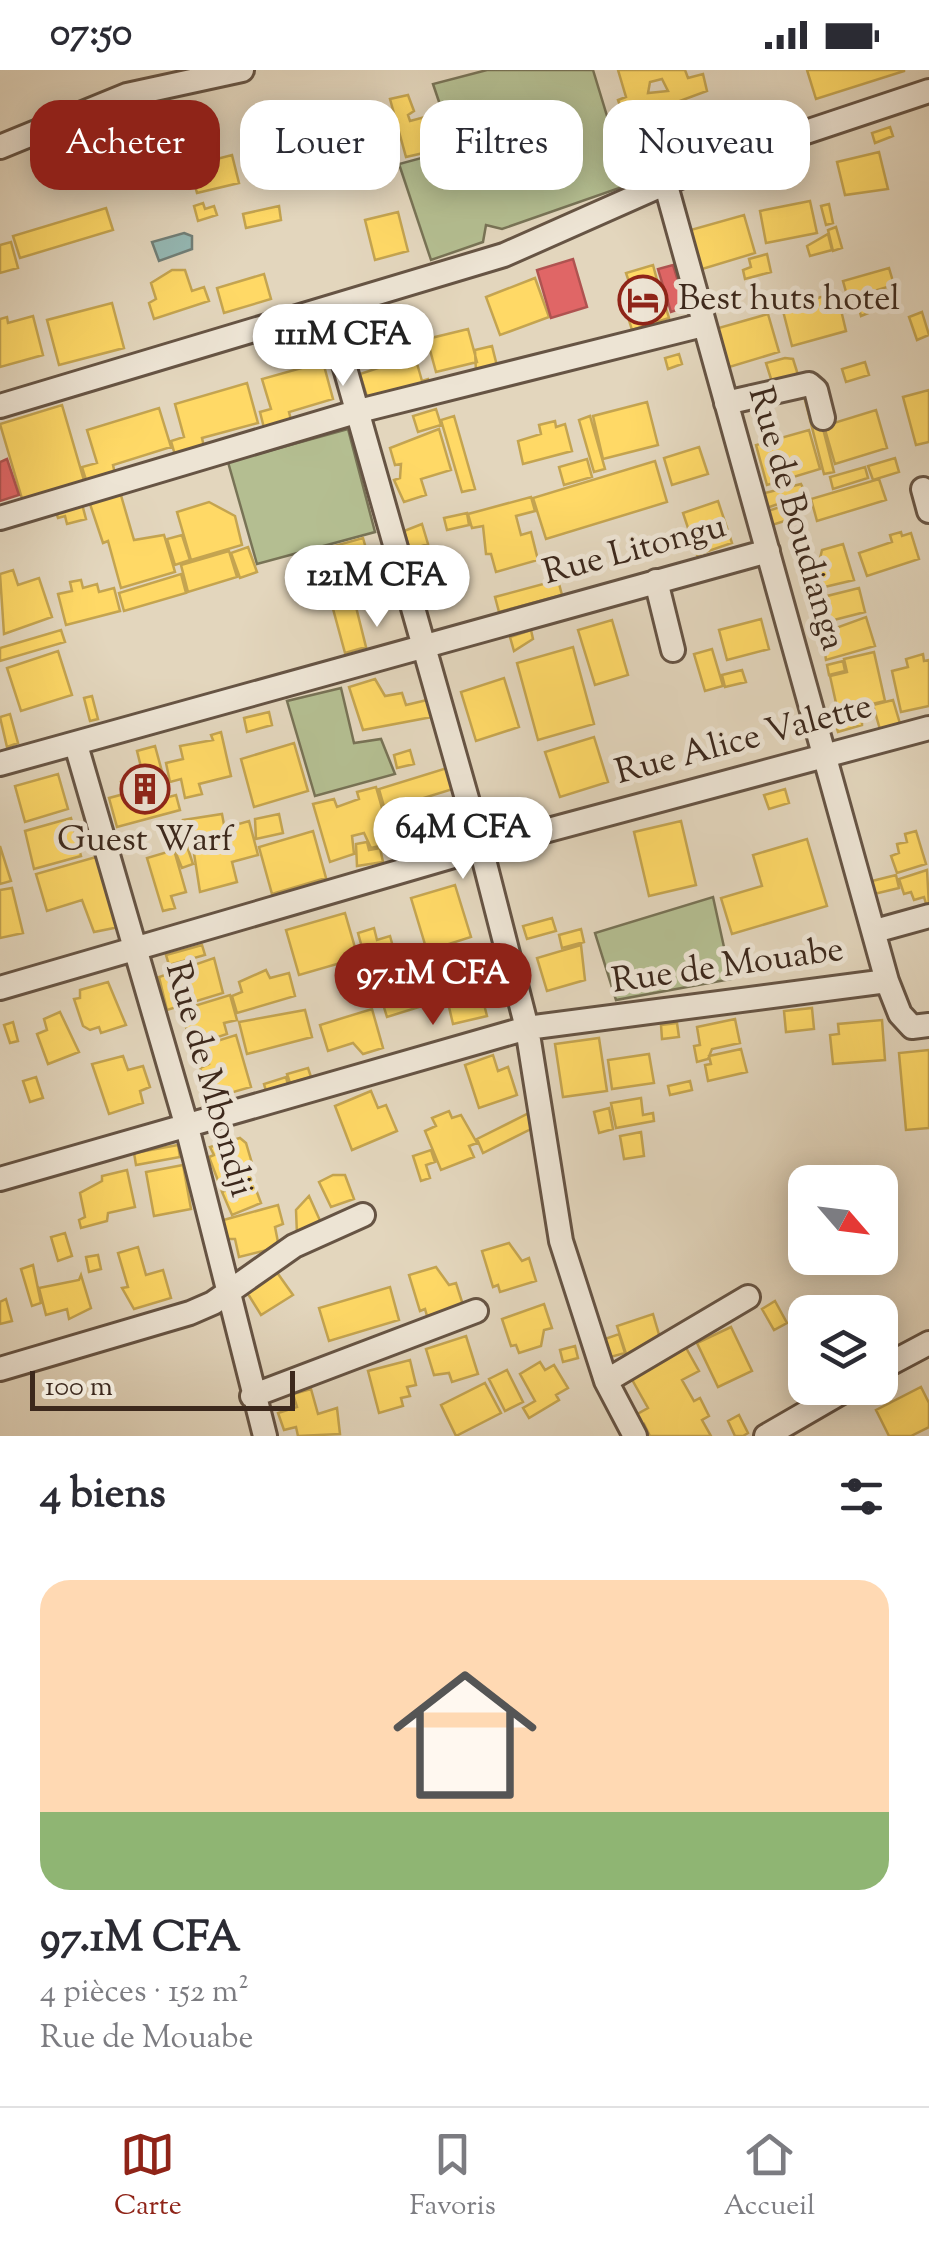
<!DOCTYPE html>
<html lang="fr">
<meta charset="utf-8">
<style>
:root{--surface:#fff;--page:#f2f2f3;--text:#2b2b33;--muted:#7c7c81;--line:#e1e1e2;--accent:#8f2418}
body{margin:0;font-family:"Sorts Mill Goudy",serif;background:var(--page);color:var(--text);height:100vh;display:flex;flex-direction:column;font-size:38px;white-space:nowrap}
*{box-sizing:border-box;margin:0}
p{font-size:32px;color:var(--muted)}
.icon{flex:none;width:55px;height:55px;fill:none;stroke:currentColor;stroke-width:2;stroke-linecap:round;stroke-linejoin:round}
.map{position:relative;height:1366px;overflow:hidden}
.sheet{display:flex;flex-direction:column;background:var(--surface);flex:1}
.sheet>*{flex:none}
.banner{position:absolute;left:30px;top:30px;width:870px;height:90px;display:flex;gap:20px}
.needle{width:65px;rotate:118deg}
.fabs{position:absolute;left:788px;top:1095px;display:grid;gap:20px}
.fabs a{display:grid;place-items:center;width:110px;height:110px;border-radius:20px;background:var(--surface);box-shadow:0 5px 25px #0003;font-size:50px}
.scale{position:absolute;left:30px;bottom:25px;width:265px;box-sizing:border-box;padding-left:10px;border:5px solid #3c281c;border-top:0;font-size:28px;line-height:35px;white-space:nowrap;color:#3c281c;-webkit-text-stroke:8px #ede4d4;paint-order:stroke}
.price{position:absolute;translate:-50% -85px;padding:0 22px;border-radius:35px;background:#fff;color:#222;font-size:32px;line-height:65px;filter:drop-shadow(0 2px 5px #0008)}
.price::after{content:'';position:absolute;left:50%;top:60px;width:30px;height:22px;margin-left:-15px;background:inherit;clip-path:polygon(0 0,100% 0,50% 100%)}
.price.selected{background:var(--accent);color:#fff}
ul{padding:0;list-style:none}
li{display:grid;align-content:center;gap:20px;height:530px;padding:0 40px}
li+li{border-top:2px solid var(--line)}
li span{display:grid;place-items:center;height:310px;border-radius:30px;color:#555}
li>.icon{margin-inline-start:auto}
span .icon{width:180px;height:180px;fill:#fffc;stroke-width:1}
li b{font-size:42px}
h2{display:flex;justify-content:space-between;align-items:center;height:120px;padding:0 40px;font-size:42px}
.chip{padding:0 35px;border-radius:30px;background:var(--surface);box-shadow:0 5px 25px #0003;font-size:35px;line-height:90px}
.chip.selected{background:var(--accent);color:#fff}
.status{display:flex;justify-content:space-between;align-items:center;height:70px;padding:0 50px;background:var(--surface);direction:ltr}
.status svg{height:28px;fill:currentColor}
.tabs{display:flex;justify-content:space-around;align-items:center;height:140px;border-top:2px solid var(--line);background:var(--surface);font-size:28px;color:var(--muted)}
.tabs a{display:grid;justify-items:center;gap:5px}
.tabs .selected{color:var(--accent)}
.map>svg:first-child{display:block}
.green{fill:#b4be91;stroke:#787356;stroke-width:2.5}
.water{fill:#95b9b5;stroke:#717f78;stroke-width:2.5}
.homes{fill:#ffd966;stroke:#c4a450;stroke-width:2.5;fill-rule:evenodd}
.shops{fill:#e06666;stroke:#af5350;stroke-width:2.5}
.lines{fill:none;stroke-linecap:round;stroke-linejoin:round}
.minor-casing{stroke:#665444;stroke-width:28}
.minor{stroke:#ede4d4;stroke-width:22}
.labels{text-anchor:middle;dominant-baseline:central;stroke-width:10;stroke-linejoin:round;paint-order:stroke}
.poi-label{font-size:35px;fill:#3c281c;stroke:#ede4d4;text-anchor:start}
.street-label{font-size:35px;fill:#3c281c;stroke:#ede4d4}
</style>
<div class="status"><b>07:50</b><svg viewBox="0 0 49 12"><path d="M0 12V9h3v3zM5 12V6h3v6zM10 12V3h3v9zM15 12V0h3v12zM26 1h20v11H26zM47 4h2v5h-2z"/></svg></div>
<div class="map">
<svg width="929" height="1366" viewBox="0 0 929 1366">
<rect width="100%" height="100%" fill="#e3d6bd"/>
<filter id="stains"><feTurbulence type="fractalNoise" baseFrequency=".002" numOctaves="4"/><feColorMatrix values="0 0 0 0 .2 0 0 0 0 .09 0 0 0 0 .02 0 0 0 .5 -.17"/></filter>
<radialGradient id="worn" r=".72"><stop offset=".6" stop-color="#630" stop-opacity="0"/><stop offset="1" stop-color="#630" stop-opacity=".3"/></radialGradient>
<!-- green -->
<path class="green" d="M487,0h106l35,115 -126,44 -16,-4 -3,17 -52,18 -32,-96 56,-15 -22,-65z
M348,359l27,103 -118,32 -29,-102z
M341,618l13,55 27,-4 14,35 -80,22 -28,-95z
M713,827l18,82 -115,21 -21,-67z"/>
<!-- water -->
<path class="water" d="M184,163l8,3v13l-33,12 -7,-19z"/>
<!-- homes -->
<path class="homes" d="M618,0h67l3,8 15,-4 4,17 -68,25 2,8 -13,5 -10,-29 8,-3zM662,9l6,12 -20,2 2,-11z
M807,0h97v1l-88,28z
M408,25l6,16 -6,4 2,6 30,-8 10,34 -44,10 -16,-58z
M890,57l3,9 -18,7 -3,-10z
M341,61l3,20 -10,2 -3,-20z
M345,82l6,26 -7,2 -7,-26z
M879,82l9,37 -43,6 -8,-33z
M232,85l7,28 -42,10 -7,-27z
M251 98a8 8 0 1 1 16 0a8 8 0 1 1-16 0Z
M810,131l7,32 -51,10 -6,-32z
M203,133l2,6 9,-3 3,9 -19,6 -4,-15z
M829,134l4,19 -7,2 -5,-19z
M279,136l2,14 -35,8 -3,-14z
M106,138l7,22 -93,28 -7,-22z
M398,142l10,39 -33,9 -10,-40z
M744,145l11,38 -56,17 -12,-39z
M836,157l6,21 -9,3 -5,-21z
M828,164l4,16 -22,6 -3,-10z
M11,172l7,26 -18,5v-28z
M767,184l4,18 -26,7 -2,-9 8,-3 -2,-8z
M653,195l4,15 -26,8 -5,-15z
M889,198l5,17 -46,14 -5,-18z
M172,200h13l7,21 12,-4 5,14 -55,18 -5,-16 7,-4 -5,-16z
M264,204l7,25 -47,14 -7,-25z
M535,208l14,39 -49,18 -14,-38z
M661,222l8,26 -37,12 -8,-26z
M837,223l9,38 -54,15 -10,-39z
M866,228l5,14 -10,4 -4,-15z
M112,233l12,45 -65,17 -12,-45z
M922,242l7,23 -12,5 -8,-23z
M768,244l11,38 -53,16 -11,-39z
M33,246l10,39 -43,12v-48l7,-2 1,6z
M468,259l9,33 -41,10 -9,-33z
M408,262l14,49 6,-2 3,8 -61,19 -10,-32 36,-12 -10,-24z
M492,276l5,20 -21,6 -1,-22z
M679,284l3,10 -14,5 -3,-11z
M785,288l8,1 6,19 -27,4 -6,-19z
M323,292l10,37 -44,13 3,12 -27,8 -5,-20 11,-3 -9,-30z
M865,292l4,13 -23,7 -4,-13z
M247,313l11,40 -56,15 2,9 -29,8 -4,-14 13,-4 -9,-33z
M929,320v52l-13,3 -13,-48z
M815,327l19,75 -10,2 -19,-74z
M647,332l11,43 -55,14 -10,-43z
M62,335l23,79 -62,18 -23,-78z
M159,338l12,39 -58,18 2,9 -28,9 -5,-16 15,-4 -10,-33z
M436,339l5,16 -23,7 -5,-16z
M876,340l11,38 -52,16 -11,-38z
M454,346l21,73 -13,3 -21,-72z
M590,346l15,53 -11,3 -15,-52z
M555,351l1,6 9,-3 7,27 -49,13 -5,-23 23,-7 -2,-9z
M439,359l12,41 -30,9 5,16 -22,7 -10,-22 6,-2 1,-14 -6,1 -5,-17z
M809,360l11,39 -53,16 -11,-40z
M699,377l9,27 -36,11 -8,-27z
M895,388l4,14 -26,8 -5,-14z
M587,389l5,18 -28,8 -5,-18z
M655,391l12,41 -121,37 -13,-41z
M865,397l3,11 -35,11 -3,-12z
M879,409l7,21 -69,21 -6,-22z
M801,414l5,10 -42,15 -3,-15z
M120,422l14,48 30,-5 11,37 -54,16 -13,-47 -5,2 -14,-42z
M531,427l4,14 -19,5 5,19 10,-3 7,28 -42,12 -5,-18h-5l-3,-28 -11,2 -4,-14z
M718,431l14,42 -35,12 -14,-42z
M209,432l26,14 7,29 -51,15 -14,-48z
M82,434l4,15 -19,5 -2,-8 -7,2 -2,-6z
M786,435l5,14 -22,7 -4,-14z
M467,443l2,12 -22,5 -3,-12z
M422,454l6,20 -18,6 -6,-19z
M901,462l1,4 9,-3 8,26 -52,17 -8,-23 33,-11 -2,-7z
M182,465l8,25 -15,5 -8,-26z
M363,468l4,14 -47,14 -4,-15z
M843,474l11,36 -38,9 -6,-21 8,-1 4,-17z
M248,477l9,25 -17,6 -9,-25z
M229,481l8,26 -49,15 -7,-27z
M340,491l4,14 -18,6 -4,-15z
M379,498l6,24 -16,4 2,7 -15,4 10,40 -21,6 -19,-70z
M13,500l5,15 21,-7 13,39 -48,17 -4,-60z
M808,500l4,17 -9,2 -4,-16z
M181,504l5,19 -62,18 -5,-18z
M81,510l2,8 14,-4 2,8 15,-4 6,23 -54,14 -8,-31 14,-3 -2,-9z
M558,510l4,15 -63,17 -4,-15z
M859,518l6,24 -35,9 -7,-24z
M866,547l9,29 -49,14 -4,-27z
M761,549l8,30 -42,11 -8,-30z
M612,550l16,55 -33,10 -17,-55z
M61,560l4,12 -65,19v-13z
M531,560l2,9 -19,12 -4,-14z
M573,577l21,77 -56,16 -21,-77z
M712,579l11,37 -18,5 -11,-37z
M58,581l14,44 -51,16 -14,-43z
M874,582l11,49 -47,11 -8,-36 17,-4 -3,-13z
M923,584l1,7 5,-1v46l-28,6 -9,-41 16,-4 -2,-8z
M843,591l2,10 -16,4 -2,-10z
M742,600l4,12 -21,5 -3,-12z
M504,608l15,49 -43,14 -15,-49z
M375,609l10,17 17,-3 4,12 21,-5 5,17 -69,13 -14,-43z
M92,626l6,23 -8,2 -6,-23z
M893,630l8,27 -20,6 -8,-28z
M269,642l3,13 -25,7 -3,-14z
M10,644l8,29 -11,4 -7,-30z
M862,644v11l-24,7 -4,-13z
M221,662l10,44 -32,8 3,10 -17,4 -4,-19 -11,3 -4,-19 17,-4 -3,-13 33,-6 -2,-5z
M594,667l14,45 -48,15 -15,-45z
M294,673l14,48 -54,16 -13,-48z
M155,676l14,51 7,-2 4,15 -63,17 -8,-29 15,-4 -3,-12 15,-4 2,7 5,-10 -6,-24z
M410,680l4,14 -17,4 -3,-13z
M447,698l6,21 -68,21 -6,-21z
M58,704l10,35 -43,13 -10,-36z
M376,717l16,56 -21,5 -7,-15 -12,3 2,18 -24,8 -17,-58 21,-5 3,8 22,-8 -2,-7z
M785,719l4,14 -20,6 -5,-14z
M222,744l3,16 -38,8 -4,-18z
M279,744l4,19 -27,6 -1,-20z
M71,748l10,38 -47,13 -9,-38z
M249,751l9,34 -26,7 5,20 -37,10 -7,-45 38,-10 -3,-10z
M681,751l15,64 -47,11 -15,-64z
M449,760l5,20 -55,15 -6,-20z
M313,761l13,47 -54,16 -13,-47z
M916,761l10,33 -29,9 -6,-17 8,-3 -2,-9 10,-2 -2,-8z
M807,769l20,67 -95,28 -11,-36 41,-12 -9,-31z
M367,772l2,8 11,-2 3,14 -26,4 -1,-22z
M0,776l11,35 -11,3z
M187,776l6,18 -11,4 -7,-17z
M174,780l12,42 -15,4 4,12 -12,3 -16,-53z
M96,787l23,70 -25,5 -12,-32 -35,11 -11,-37z
M927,800l2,36 -2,1 -3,-10 -10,3 -3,-8 -7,2 -5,-15z
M896,805l3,13 -29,7 -2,-13z
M455,815l16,52 -44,14 -16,-53z
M12,818l11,45 -23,5v-48z
M345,843l13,45 -59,17 -13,-45z
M552,848l4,13 -29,8 -4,-13z
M374,858l3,12 13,-4 7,25 5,-2 4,12 -29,8 -2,-8 -6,2 -11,-40z
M581,859l3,13 -22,6 -3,-13z
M202,875l3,10 -36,10 -3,-10z
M581,875l4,35 -38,11 -10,-33z
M214,888l9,35 -56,17 -8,-33z
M474,895l13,51 -34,8 -12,-51z
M266,900l4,8 19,-5 6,23 -58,17 -5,-17 10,-4 -3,-10z
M363,902l3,11 -18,4 -2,-11z
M424,906l8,27 -45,14 -8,-26z
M108,912l18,43 -25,8 -2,-6 -9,3 -7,-4 -9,-27 6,-1v-8z
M230,925l7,25 -13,3 3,11 -24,8 -3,-11 -12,3 -7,-24z
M812,938l2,21 -28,3 -2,-21z
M372,939l11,39 -20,6 -10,-11 -25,8 -8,-26z
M305,940l7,27 -65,17 -8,-32z
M60,942l19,40 -31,12 -11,-30 10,-4 -3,-11z
M735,949l5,24 -28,6 -4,10 -11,3 -3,-16 6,-1 -3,-18z
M882,950l3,40 -52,4 -3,-29 9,-1 -1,-10z
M13,952l5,19 -8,2 -6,-18z
M677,953l2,14 -17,2 -1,-14z
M236,965l15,52 -42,12 -9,-31 9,-4 -5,-19z
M599,968l8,53 -44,6 -8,-53z
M741,979l6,23 -39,9 -3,-16 6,-1 -2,-8z
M929,980v78l-23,2 -7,-77z
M649,984l5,29 -42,6 -4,-29z
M493,985l5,16 10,-4 9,28 -38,13 -14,-43z
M123,986l5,14 15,-4 7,21 -10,4 3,12 -34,11 -17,-50z
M308,998l3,9 -21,6 -3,-9z
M36,1007l7,21 -13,4 -7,-21z
M286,1007l2,8 -22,6 -2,-7z
M690,1011l2,9 -22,5 -2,-9z
M371,1021l7,17 8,-3 11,26 -45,19 -17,-44z
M641,1028l2,17 10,-2 1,8 -38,7 -5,-25z
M609,1038l4,21 -14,4 -5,-21z
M449,1041l3,7 9,-3 16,28 -8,3 5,11 -33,13 -16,-39 11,-5 -4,-8z
M531,1042l6,14 -54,27 -6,-14z
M641,1062l3,24 -20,3 -4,-23z
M240,1068l6,5 8,27 -3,9 -29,12 -13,-34 5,-2 -4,-8z
M178,1075l2,12 -44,8 -2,-12z
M431,1080l4,12 -9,3 4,13 -9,3 -8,-25z
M183,1095l8,44 -37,7 -8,-44z
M127,1100l8,37 -27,6 -1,8 -26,7 -2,-8 6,-3 -5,-24 22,-12v-5z
M333,1105h12l9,24 -23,8 -12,-25z
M252,1109l9,24 -29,12 -10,-23z
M309,1126l13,29 -25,10 -1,-25z
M278,1135l5,19 -8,3 4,20 -40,10 -4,-18h-12l-3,-18z
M65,1163l7,23 -14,5 -7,-24z
M509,1173l13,18 7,-3 7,23 -36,11 -2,-7 -5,2 -11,-36z
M138,1177l8,28 17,-5 8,28 -37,11 -12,-21 6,-1 -10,-34z
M98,1185l3,14 -12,3 -3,-15z
M33,1195l8,38 -9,3 -11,-37z
M436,1197l13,18 7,-2 7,22 -36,11 -2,-7 -5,2 -11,-36z
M276,1201l17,24 -32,20 -13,-21z
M81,1205l10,33 -22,11 -2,-10 -21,6 -7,-27 40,-8z
M390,1217l9,33 -70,21 -10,-33z
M6,1229l6,22 -12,3v-22z
M775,1231l12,22 -13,7 -12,-21z
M544,1234l8,24 -8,2 -3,16 -22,7 -3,-8 -5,1 -9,-27z
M653,1244l7,24 -14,5 2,7 -21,7 -10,-31z
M731,1257l21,44 -34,16 -21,-44z
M619,1264l6,19 -18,5 -5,-18z
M466,1266l12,38 -26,8 -3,-9 -15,2 -8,-26z
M805,1273v27l-15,-19z
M575,1276l3,12 -15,4 -3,-12z
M685,1276l14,25 -17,9 12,21 6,-3 9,18 -7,4 9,16h-61l-6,-12 -6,3 -6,-10 16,-9 -18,-32z
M410,1290l6,25 -9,2 3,9 -9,2 2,8 -24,7 -11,-42z
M540,1292l5,8 9,-5 14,23 -12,7 3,5 -30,18 -6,-10 12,-7 -15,-27z
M507,1300l16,32 -18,9 -16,-32z
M485,1313l16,30 -45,23 -15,-31z
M921,1317l8,16v24l-18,9h-22l-13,-26z
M311,1319l7,25 19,-6 3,26 -42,2 -2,-9 -12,3 -6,-17 19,-6 -4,-13z
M739,1345l9,18 -5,3h-8l-7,-15z"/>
<!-- shops -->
<path class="shops" d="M573,189l14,48 -36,11 -14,-48z
M673,195l13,42 -15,5 -13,-43z
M7,389l12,36 -19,6v-39z"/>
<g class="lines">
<!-- minor casing -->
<g class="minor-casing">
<path id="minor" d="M0,77l127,-52 115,-25
M665,112l222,799 13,33 12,13 17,-2
M328,238l153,540 46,180 34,213 45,140 29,55
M726,333l83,-19 7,6 7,28
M0,336l504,-151 203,-90 222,-74
M923,419l6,22
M0,448l359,-107 344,-86
M656,511l17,69
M76,675l111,382 78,309
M0,694l768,-213
M875,861l54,-15
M0,918l481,-140 448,-120
M0,1109l527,-151 360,-47
M0,1299l190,-56 23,-10 81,-57 69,-31
M880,1299l49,-26
M606,1311l142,-84
M252,1326l224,-85
M766,1366l83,-48"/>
</g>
<!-- minor -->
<use href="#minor" class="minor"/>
</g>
<!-- icons -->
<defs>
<g id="hotel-ring" transform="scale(2.5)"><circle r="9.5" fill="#ede4d4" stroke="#8f2418" stroke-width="1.5"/><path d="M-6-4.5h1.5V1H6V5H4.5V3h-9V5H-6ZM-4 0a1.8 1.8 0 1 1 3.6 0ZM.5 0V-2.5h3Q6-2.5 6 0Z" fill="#8f2418"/></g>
<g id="building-ring" transform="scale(2.5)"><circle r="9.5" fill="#ede4d4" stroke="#8f2418" stroke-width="1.5"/><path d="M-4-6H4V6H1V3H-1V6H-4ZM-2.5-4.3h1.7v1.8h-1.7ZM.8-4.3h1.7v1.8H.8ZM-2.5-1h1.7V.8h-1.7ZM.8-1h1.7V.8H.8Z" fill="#8f2418"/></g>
</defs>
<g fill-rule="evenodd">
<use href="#hotel-ring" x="643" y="230"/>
<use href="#building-ring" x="145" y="719"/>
</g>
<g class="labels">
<!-- poi labels -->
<g class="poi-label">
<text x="678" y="230">Best huts hotel</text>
<text x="145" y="771" text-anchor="middle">Guest Warf</text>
</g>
<!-- street labels -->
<g class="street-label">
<text transform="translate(795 449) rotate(74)">Rue de Boudianga</text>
<text transform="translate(635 481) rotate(-15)">Rue Litongu</text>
<text transform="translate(744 671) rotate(-15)">Rue Alice Valette</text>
<text transform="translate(728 897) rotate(-8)">Rue de Mouabe</text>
<text transform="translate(208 1010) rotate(74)">Rue de Mbondji</text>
</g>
</g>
<rect width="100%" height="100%" filter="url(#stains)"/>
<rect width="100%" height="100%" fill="url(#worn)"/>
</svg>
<div class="fabs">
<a><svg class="needle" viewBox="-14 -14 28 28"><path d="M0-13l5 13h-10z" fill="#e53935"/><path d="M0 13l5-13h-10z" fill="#7c7c81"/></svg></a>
<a><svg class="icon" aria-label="layers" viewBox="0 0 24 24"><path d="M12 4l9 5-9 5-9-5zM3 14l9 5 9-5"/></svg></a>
</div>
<div class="scale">100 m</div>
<b class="price" style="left:343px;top:319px">111M CFA</b>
<b class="price" style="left:377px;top:560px">121M CFA</b>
<b class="price" style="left:463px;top:812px">64M CFA</b>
<b class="price selected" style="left:433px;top:958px">97.1M CFA</b>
<div class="banner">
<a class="chip selected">Acheter</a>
<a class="chip">Louer</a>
<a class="chip">Filtres</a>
<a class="chip">Nouveau</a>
</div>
</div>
<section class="sheet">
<h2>4 biens<svg class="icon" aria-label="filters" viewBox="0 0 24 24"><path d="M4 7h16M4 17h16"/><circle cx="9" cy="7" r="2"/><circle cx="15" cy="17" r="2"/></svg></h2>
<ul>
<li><span style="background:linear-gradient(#ffd9b3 75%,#8fb573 0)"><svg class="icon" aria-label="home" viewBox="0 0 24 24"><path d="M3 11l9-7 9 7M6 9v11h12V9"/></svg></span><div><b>97.1M CFA</b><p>4 pièces · 152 m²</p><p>Rue de Mouabe</p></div></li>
</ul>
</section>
<nav class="tabs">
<a class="selected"><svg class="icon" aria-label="map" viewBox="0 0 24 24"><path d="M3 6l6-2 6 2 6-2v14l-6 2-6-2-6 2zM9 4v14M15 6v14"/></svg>Carte</a>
<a><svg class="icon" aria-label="saved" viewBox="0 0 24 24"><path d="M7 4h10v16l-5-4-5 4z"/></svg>Favoris</a>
<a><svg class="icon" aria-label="home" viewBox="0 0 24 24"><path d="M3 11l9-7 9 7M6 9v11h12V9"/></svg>Accueil</a>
</nav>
